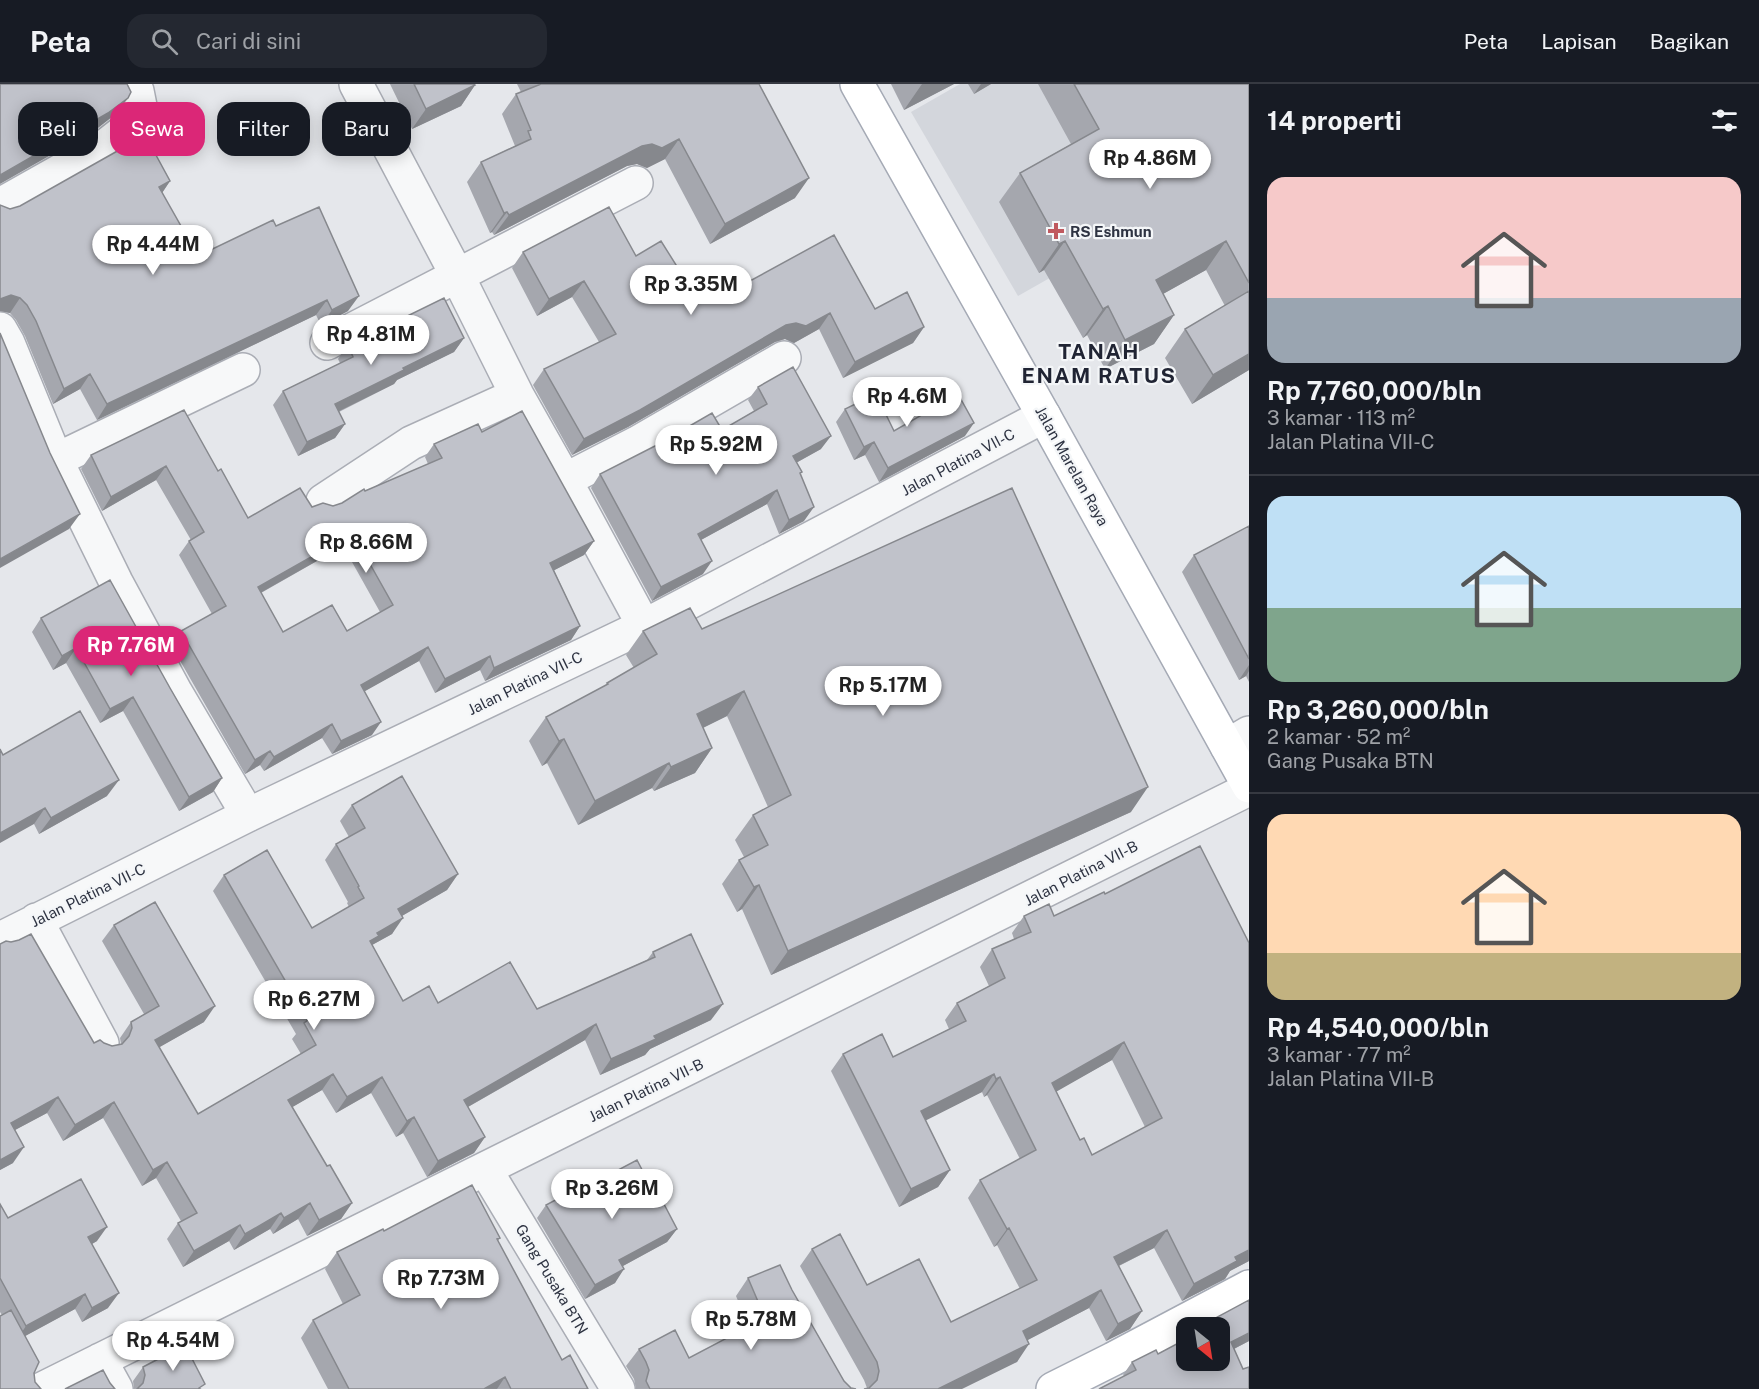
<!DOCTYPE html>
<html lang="id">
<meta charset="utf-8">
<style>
:root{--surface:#171b24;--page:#242831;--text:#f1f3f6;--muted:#9ea1a6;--line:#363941;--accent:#db2777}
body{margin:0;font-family:"Public Sans",sans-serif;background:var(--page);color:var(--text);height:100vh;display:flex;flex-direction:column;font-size:22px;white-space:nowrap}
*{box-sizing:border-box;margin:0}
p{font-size:20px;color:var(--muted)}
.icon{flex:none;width:33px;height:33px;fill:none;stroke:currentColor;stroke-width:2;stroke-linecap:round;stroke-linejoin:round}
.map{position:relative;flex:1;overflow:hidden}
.panel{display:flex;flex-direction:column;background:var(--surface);width:510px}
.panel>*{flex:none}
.banner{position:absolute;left:18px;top:18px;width:570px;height:54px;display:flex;gap:12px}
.needle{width:39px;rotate:150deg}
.controls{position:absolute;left:1176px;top:1233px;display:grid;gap:12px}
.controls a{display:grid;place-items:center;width:54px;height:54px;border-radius:12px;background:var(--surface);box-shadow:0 3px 15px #0003;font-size:30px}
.price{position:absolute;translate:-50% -51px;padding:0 14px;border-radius:21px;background:#fff;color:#222;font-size:20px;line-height:39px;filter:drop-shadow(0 2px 3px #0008)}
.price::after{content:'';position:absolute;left:50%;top:36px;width:18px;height:14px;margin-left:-9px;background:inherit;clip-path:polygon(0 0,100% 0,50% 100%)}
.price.active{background:var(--accent);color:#fff}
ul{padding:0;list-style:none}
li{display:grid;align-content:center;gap:12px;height:318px;padding:0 18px}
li+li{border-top:2px solid var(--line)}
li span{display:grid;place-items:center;height:186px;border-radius:18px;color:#555}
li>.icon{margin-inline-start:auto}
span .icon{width:108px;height:108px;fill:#fffc;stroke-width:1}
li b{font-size:26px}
h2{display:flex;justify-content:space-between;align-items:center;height:72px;padding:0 18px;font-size:26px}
.chip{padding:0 21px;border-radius:18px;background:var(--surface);box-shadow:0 3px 15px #0003;font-size:21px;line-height:54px}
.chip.active{background:var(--accent);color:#fff}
header{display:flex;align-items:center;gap:36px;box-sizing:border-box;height:84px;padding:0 30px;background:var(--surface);border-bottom:2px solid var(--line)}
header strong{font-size:28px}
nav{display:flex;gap:33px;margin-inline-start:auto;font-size:21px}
.search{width:420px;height:54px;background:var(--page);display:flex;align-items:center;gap:15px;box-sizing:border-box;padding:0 21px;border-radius:18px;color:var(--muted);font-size:22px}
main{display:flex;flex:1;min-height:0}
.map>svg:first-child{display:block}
.built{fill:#d3d6dc}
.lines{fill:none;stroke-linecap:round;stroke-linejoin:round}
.minor-casing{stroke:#aaadb5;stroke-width:36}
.major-casing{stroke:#a5aab5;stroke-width:36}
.minor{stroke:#f7f8f9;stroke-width:33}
.major{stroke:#fff;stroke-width:33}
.wall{fill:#a5a7ae;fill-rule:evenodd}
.shaded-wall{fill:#86888d}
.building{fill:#c0c2ca;stroke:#86888d;stroke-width:1.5;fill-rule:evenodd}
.poi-dot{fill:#c0595f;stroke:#f4f6f8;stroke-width:2}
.labels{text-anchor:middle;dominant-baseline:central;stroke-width:4.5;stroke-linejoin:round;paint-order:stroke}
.poi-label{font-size:15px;font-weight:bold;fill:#2e3342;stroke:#f4f6f8;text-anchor:start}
.street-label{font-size:15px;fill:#2e3342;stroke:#f4f6f8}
.district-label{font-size:21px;font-weight:bold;letter-spacing:1.5px;fill:#202433;stroke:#f4f6f8}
</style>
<header>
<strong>Peta</strong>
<div class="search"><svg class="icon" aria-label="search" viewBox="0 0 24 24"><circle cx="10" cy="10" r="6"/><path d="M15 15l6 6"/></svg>Cari di sini</div>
<nav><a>Peta</a><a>Lapisan</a><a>Bagikan</a></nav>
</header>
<main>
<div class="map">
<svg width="1249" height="1305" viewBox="0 0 1249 1305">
<rect width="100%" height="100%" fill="#e5e7eb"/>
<!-- built -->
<path class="built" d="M960,0h289v81l-231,131 -107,-184z"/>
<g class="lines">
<!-- minor casing -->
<g class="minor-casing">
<path id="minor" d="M356,0l102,193 59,118 48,85 79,146
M0,121l108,-61 23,-18 10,-15 -4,-20 -4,-7
M0,245l8,14 48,117 60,122 60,111 72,122
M327,259l309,-160
M56,376l187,-90
M565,396l72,-37 147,-85
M323,417l88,-58 106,-48
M1227,662l22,-13
M36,836l66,123
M0,855l248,-124 396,-189 400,-210
M485,1085l133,220
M100,1276l16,29
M42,1305l1207,-600"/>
</g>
<!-- major casing -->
<g class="major-casing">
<path id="major" d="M857,0l187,332 205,370
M1053,1305l60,-30 136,-72"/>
</g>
<!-- minor -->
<use href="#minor" class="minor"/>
<!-- major -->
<use href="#major" class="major"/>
</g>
<!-- wall -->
<path class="wall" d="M390,0h84l1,1 -14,21 -49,23z
M517,0h242l36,114 -85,46 -45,-85 -18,9 -10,-4 -10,2 -133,69 -2,-3 -2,1 -23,-51 14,-20 34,-16 -13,-32 14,-20 5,-2z
M891,0h63l-50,26z
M968,0h23l-17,10z
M1038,0h211v286l-57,34 -27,-46 20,-29 40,-23 -19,-36 -43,24 11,21 -20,29 -49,25 -18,-34 -4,3 -39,-68 -5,3 -40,-71 21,-29 51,-29z
M170,97l-8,12 36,63 78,-30 72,85 -27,14 -5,-10 -219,105 -17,-31 -27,15 -28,-68 -9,-16 -6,-7 -10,-2v-106l10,4z
M523,168l113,4 62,44 52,-19 125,28 49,18 -11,16 -70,35 -24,-49 -25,14 -9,-4 -10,3 -147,85 -56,28 -39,-70 11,-16 55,-27 -27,-45 -35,19 -25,-48z
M464,254l-10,14 -57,28 -3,4 -55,28 6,12 -10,14 -37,18 -25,-51 10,-14 57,-28 -2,-4 10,-14z
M758,303l63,62 -25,14 4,11 4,47 -25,13 -12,-30 -66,36 2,34 -51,27 -61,-113 9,-14 122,-44 32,-19 -6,-11z
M845,325l49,22 71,5 -86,46 -14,-27 -11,5 -18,-38z
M482,348l112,109 -10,14 -30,15 26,56 -9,14 -86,41 -5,-11 -45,23 -16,-32 -55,30 8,44 -40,19 -10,-16 -58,33 -4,-6 -15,9 -74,-129 10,-14 31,-17 -33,-59 10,-14 2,-1 -35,-60 -54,31 -21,-42 10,-14 127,16 30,47 64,-11 21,-1 9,-3 23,-12 63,-27 -3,-7 9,-13zM345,461l7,17 28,50 -33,19 -64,1 -22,-39z
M1249,442v156l-3,-6 -7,4 -57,-108 12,-17z
M41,534l129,70 52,90 -9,14 -34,19 -56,-100 -23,12 -34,-60 -13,7 -21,-38z
M702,545l429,183 -360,163 -29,-66 -5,3 -15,-28 17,-24 5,-3 -9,-17 18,-25 15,-8 -41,-91 -24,12 9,20 -17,25 -41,18 -2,-3 -74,37 -31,-62 -5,3 -13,-25 17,-24 59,-31 2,-3 27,-15 -8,-13 17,-24z
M3,671l104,41 -68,38 -5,-10z
M352,721l106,69 -11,16 -45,26 -10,18 -20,11 31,56 134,8 110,-49 6,-8 58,68 -61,29 -5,6 -45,20 -15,-35 -117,67 17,30 -11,16 -47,24 -24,-44 -7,4 -25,-44 -35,20 -14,-23 -30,17 35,59 25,37 -11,16 -34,17 -9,-17 -25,15 -3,-5 -36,21 -5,-9 -46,26 -16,-28 11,-16 3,-2 -25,-43 -14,8 -39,-68 -40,23 -16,-28 -32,17 -2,33 -13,7v-226l94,99h10l8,3 9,-2 -1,-6 11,-16 13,-8 -42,-73 12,-16 90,97 -45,25 39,67 103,-60 -9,-15 4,-5 -83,-143 11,-16 88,53 37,-21 -2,-4 1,-1 -23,-42 11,-16 13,-7 -9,-16z
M1105,810l144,49v318l-19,10 -5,8 -43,22 -28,-53 -35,18 23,45 -12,18 -24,12 -17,-33 -62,32 -10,22 -150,26 -3,-8 -64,-114 12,-17 55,36 84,37 69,-33 -23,-44 -3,2 -26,-49 12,-18 40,-21 -33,-64 -3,2 -2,-5 -57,28 25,50 -12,17 -39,20 -68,-136 12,-17 50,3 56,-28 -4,-9 12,-17 32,-17 -9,-19 12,-18 22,-10 -2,-6 12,-17h30zM1112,976l33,67 -53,28 -12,-15 -24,-49z
M607,1092l44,11 26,42 -10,13 -44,24 -8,17 -30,16 -48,-81 9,-13z
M0,1120l8,14 89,23 -5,3 16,64 -26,14 -7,-13 -50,27 10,46 -35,7 2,-74 -2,-3z
M384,1147l116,7 -2,3 64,119 26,29h-260l-27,-51 12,-18 30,-16 -18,-35 12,-17z
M748,1194l44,12 52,91 7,7 5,1h-220l-2,-10 -8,-13 13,-17 50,9 60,-31 -13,-31z
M1249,1216v41l-15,8 9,20 6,-2v22h-150l25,-13 -1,-1 9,-13 24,-12 2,4 28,-15v21h34v-32h-16l4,-6z
M143,1283l59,22h-68l-1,-8z"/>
<!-- shaded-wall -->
<path class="shaded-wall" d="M922,0h32l-50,26z
M981,0h10l-17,10z
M475,1l-14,21 -49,23 14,-20z
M128,14l-11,15 -19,15 -98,56v-9z
M679,55l-14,20 -18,9 -10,-4 -10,2 -133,69 15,-20 133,-69z
M809,94l-14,20 -85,46 15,-20z
M170,97l-10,15 -1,-9z
M507,128l-15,20 -2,1 14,-20z
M1065,157l-21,29 -5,3 20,-29z
M1226,157l-20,29 -70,39 20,-29z
M584,197l-12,16 -35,19 12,-17z
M11,211l9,3 -10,15 -10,-2v-12z
M359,212l-11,15 -27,14 11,-15z
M327,216l-11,15 -219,105 10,-16z
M1108,222l-21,29 -4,3 20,-29z
M830,229l-11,16 -25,14 -9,-4 -10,3 -147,85 -56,28 12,-16 202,-114z
M1174,231l-20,29 -49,25 20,-29z
M924,243l-11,16 -70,35 12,-16z
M464,254l-10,14 -57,28 -3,4 -69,34 10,-14 68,-36z
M1249,270v16l-57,34 21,-29z
M90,290l-10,15 -27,15 11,-15z
M974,339l-9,13 -86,46 9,-14z
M345,340l-10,14 -37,18 9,-14z
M831,352l-10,13 -38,21 10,-14z
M874,358l-9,13 -11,5 10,-13z
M166,382l-10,14 -54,31 9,-14z
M777,406l-10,14 -79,43 10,-13z
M814,423l-10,14 -25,13 10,-14z
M80,430l-11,15 -69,39v-9z
M355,448l-10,13 -97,55 10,-13z
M594,457l-10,14 -43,22 9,-14z
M712,477l-9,13 -51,27 9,-14z
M580,542l-9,14 -86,41 9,-13z
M428,563l-9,14 -68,38 10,-14z
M76,564l-10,15 -13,7 9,-14z
M490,572l-10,14 -45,23 10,-14z
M1249,581v6l-3,5 -7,4z
M744,607l-17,25 -47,23 17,-25z
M133,613l-10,14 -23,12 10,-14z
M381,638l-9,13 -40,19 9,-13z
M332,640l-10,14 -58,33 10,-14z
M564,655l-17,24 -5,3 17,-25z
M712,664l-17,25 -41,18 17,-24z
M270,667l-10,14 -15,9 10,-14z
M669,679l-17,25 -74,37 17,-24z
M222,694l-9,14 -34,19 10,-14z
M119,696l-12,16 -68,38 12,-16z
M1148,703l-17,25 -360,163 17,-24z
M45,724l-11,16 -34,19v-10z
M458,790l-11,16 -61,35 12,-16z
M759,801l-17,24 -5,3 17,-25z
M403,834l-11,16 -20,11 -2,-4 7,-8z
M723,920l-12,16 -61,29 -5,6 -45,20 11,-16 43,-23z
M215,922l-11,16 -60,34 11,-16z
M596,940l-11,16 -133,76 12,-16z
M1124,958l-12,18 -72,41 12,-18z
M333,990l-11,16 -45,26 11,-16z
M994,990l-12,18 -73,37 12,-18z
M382,993l-11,16 -35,20 11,-16z
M1000,993l-13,18 -3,2 12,-18z
M58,1013l-11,16 -47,25 11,-15z
M114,1018l-11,16 -40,23 12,-16z
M414,1033l-11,16 -7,4 11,-16z
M485,1053l-11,16 -47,24 11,-16z
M24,1063l-11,16 -13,7v-10z
M167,1078l-11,16 -14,8 11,-16z
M950,1086l-12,17 -39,20 12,-18z
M310,1119l-12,16 -25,15 11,-16z
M352,1119l-11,16 -34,17 12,-16z
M281,1129l-11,16 -36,21 11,-16z
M240,1141l-11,16 -46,26 11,-16z
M107,1143l-10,14 -19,11 10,-15z
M1009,1144l-12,17 -3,2 13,-18z
M677,1145l-10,13 -57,31 9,-13z
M1167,1146l-13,18 -52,26 12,-17z
M1249,1166v11l-19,10 -5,8 -43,22 12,-17 41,-27z
M624,1185l-9,14 -30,16 10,-14z
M1101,1206l-12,18 -78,41 12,-18z
M119,1209l-11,15 -26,14 10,-14z
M85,1210l-10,15 -59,32 10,-15z
M1142,1227l-12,18 -24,12 12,-17z
M1249,1249v8l-27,14 9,-13z
M1029,1260l-12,18 -55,27h-24z
M505,1293l-8,12h-13z"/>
<!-- building -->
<path class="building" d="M0,0h127l4,8 -3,6 -20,15 -108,62z
M414,0h60l1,1 -49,24z
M541,0h218l50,94 -84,46 -46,-85 -17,9 -10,-4 -10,2 -133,69 -2,-3 -3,1 -23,-51 50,-23 -3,-8 3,-1 -15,-36z
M1074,0h175v199l-23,-42 -70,39 18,35 -49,25 -17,-34 -5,3 -38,-68 -6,3 -39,-71 79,-44z
M144,49l26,48 -11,6 39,69 75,-36 3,6 43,-19 40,89 -27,14 -5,-10 -220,104 -17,-30 -26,15 -28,-68 -9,-16 -7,-7 -9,-3 -11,4v-94l10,4 10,-3 108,-61z
M609,123l27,49 25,-15 37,59 49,-25 3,6 84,-46 41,74 32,-17 17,35 -69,35 -25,-49 -24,13 -10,-3 -10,2 -146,85 -56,29 -40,-70 72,-35 -32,-53 -35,18 -26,-47z
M1249,207v63l-36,21 -28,-46z
M444,214l20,40 -61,30 1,2 -69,34 10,20 -38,18 -24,-51 70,-34 -5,-12z
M0,249l50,120 30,61 -80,45z
M793,283l38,69 -38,20 9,16 -2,1 14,34 -25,13 -12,-30 -79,44 14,27 -51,26 -61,-113 55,-28 57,-33 10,17 45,-26 -9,-17z
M876,310l18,37 64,-37 16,29 -86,45 -14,-26 -10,5 -19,-38z
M184,326l34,61 3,-2 27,49 52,-30 12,19 11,-4 10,3 9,-3 22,-14 1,2 77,-33 -8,-14 44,-20 4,8 40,-21 72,130 -44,22 30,63 -86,42 -4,-12 -45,23 -17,-32 -67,38 20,37 -40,19 -9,-17 -58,33 -4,-6 -15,9 -74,-129 45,-25 -37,-65 15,-9 -38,-66 -55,31 -20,-42zM355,448l6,16 32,57 -46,26 -15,-26 -49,27 -25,-45z
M1012,404l136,299 -360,164 -29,-66 -5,2 -15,-27 29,-15 -15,-30 38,-20 -47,-104 -47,23 15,34 -41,19 -2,-4 -74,38 -31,-62 -5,2 -13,-24 62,-33 -1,-1 50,-29 -14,-23 47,-23 12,21z
M1249,442v133l-55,-104z
M110,496l60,108 52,90 -33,19 -56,-100 -23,12 -34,-61 -14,8 -21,-38z
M80,627l39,69 -68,38 -6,-10 -45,25v-84l3,6z
M402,692l56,98 -60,35 5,9 -26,15 2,3 -9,5 33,60 26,-15 9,17 72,-41 27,47 118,-52 -2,-5 38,-18 32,70 -69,32 2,3 -45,20 -15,-35 -132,76 21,37 -47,24 -24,-44 -7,4 -25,-44 -35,20 -14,-23 -45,26 39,66 3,-1 22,38 -33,17 -9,-17 -26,15 -3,-5 -36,21 -5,-9 -46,26 -16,-28 19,-10 -30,-51 -14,8 -39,-68 -39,23 -17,-28 -47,26 13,24 -24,13v-216l6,-3 5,1 8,-2 12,-6 63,109 6,-3 4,3 8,3 10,-2 7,-8 3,-8 -1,-6 28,-16 -45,-81 41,-23 60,104 -60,34 43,74 118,-69 -12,-22 4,-3 -84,-145 43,-25 45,78 52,-30 -6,-11 1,-1 -23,-42 29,-16 -13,-23z
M1200,762l49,97v307l-14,7 2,4 -43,23 -27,-54 -53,27 28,54 -24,13 -17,-34 -78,41 6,13 -91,45h-74l5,-1 8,-8 2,-9 -2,-9 -65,-113 28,-15 27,51 52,-26 32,63 86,-42 -28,-52 -2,1 -27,-49 56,-30 -36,-73 -4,2 -2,-5 -73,37 29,59 -39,19 -68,-135 39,-20 11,23 73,-36 -9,-18 48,-25 -13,-29 39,-17 -7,-16 25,-12 5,12 50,-24 1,2zM1124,958l38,76 -70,37 -8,-17 -4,2 -28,-57z
M637,1076l14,27 3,-2 23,44 -58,31 5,9 -29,16 -49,-80 60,-32 1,3z
M81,1095l26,48 -19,10 31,56 -27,15 -7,-14 -59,32 -26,-48v-74l8,14z
M472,1101l28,53 -3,1 65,121 8,-5 18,34h-77l-6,-12 -21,12h-135l-36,-69 47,-25 -23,-43 46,-23 1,2z
M780,1181l12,25 52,91 7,7 5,1h-206l-4,-8 3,-11 -3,-8 -7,-13 36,-19 14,28 76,-40 -17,-40z
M1249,1216v33l-18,9 12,27 6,-2v22h-150l37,-19 -4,-8 24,-12 2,4 28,-15v21h34v-32h-12l2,-2 -2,-4z
M11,1226l28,52 -5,11 1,9 6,7h-41v-73z
M185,1261l20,39 -6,4 1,1h-63l6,-6 2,-8 -2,-8z
M103,1286l7,13 5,6h-50z"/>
<!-- markers -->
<path class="poi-dot" d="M1053 138h6v6h6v6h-6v6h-6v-6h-6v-6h6z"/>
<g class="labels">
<!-- poi labels -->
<g class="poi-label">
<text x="1070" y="147">RS Eshmun</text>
</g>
<!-- street labels -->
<g class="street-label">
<text transform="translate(958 378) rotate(-28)">Jalan Platina VII-C</text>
<text transform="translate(1072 382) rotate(61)">Jalan Marelan Raya</text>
<text transform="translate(525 599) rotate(-26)">Jalan Platina VII-C</text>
<text transform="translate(1081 789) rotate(-27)">Jalan Platina VII-B</text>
<text transform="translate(88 811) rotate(-26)">Jalan Platina VII-C</text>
<text transform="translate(646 1006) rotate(-26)">Jalan Platina VII-B</text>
<text transform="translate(552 1195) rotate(59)">Gang Pusaka BTN</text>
</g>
<!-- district labels -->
<g class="district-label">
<text x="1099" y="267">TANAH<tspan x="1099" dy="24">ENAM RATUS</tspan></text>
</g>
</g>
</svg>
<div class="controls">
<a><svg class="needle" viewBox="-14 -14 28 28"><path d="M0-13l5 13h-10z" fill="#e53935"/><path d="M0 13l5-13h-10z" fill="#9ea1a6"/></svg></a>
</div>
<b class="price" style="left:1150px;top:106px">Rp 4.86M</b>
<b class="price" style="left:153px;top:192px">Rp 4.44M</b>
<b class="price" style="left:691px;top:232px">Rp 3.35M</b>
<b class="price" style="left:371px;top:282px">Rp 4.81M</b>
<b class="price" style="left:907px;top:344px">Rp 4.6M</b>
<b class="price" style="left:716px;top:392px">Rp 5.92M</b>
<b class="price" style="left:366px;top:490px">Rp 8.66M</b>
<b class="price active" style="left:131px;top:593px">Rp 7.76M</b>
<b class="price" style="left:883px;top:633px">Rp 5.17M</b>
<b class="price" style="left:314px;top:947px">Rp 6.27M</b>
<b class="price" style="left:612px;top:1136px">Rp 3.26M</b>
<b class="price" style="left:441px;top:1226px">Rp 7.73M</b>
<b class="price" style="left:751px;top:1267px">Rp 5.78M</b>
<b class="price" style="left:173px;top:1288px">Rp 4.54M</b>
<div class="banner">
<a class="chip">Beli</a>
<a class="chip active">Sewa</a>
<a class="chip">Filter</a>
<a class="chip">Baru</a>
</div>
</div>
<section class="panel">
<h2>14 properti<svg class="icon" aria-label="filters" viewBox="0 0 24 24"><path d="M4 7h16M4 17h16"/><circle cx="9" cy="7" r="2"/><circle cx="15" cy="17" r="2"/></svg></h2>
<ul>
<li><span style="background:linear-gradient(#f6c9c9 65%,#9aa5b1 0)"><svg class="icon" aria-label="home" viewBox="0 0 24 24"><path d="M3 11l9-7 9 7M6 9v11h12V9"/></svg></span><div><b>Rp 7,760,000/bln</b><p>3 kamar · 113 m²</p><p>Jalan Platina VII-C</p></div></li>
<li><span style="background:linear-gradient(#bfe0f5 60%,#7fa58c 0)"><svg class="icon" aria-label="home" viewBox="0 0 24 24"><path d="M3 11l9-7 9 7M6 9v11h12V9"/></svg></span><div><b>Rp 3,260,000/bln</b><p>2 kamar · 52 m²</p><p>Gang Pusaka BTN</p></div></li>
<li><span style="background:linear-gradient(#ffd9b3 75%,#c2b280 0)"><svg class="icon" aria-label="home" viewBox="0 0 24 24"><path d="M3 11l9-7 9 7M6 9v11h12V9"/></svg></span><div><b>Rp 4,540,000/bln</b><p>3 kamar · 77 m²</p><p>Jalan Platina VII-B</p></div></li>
</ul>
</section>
</main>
